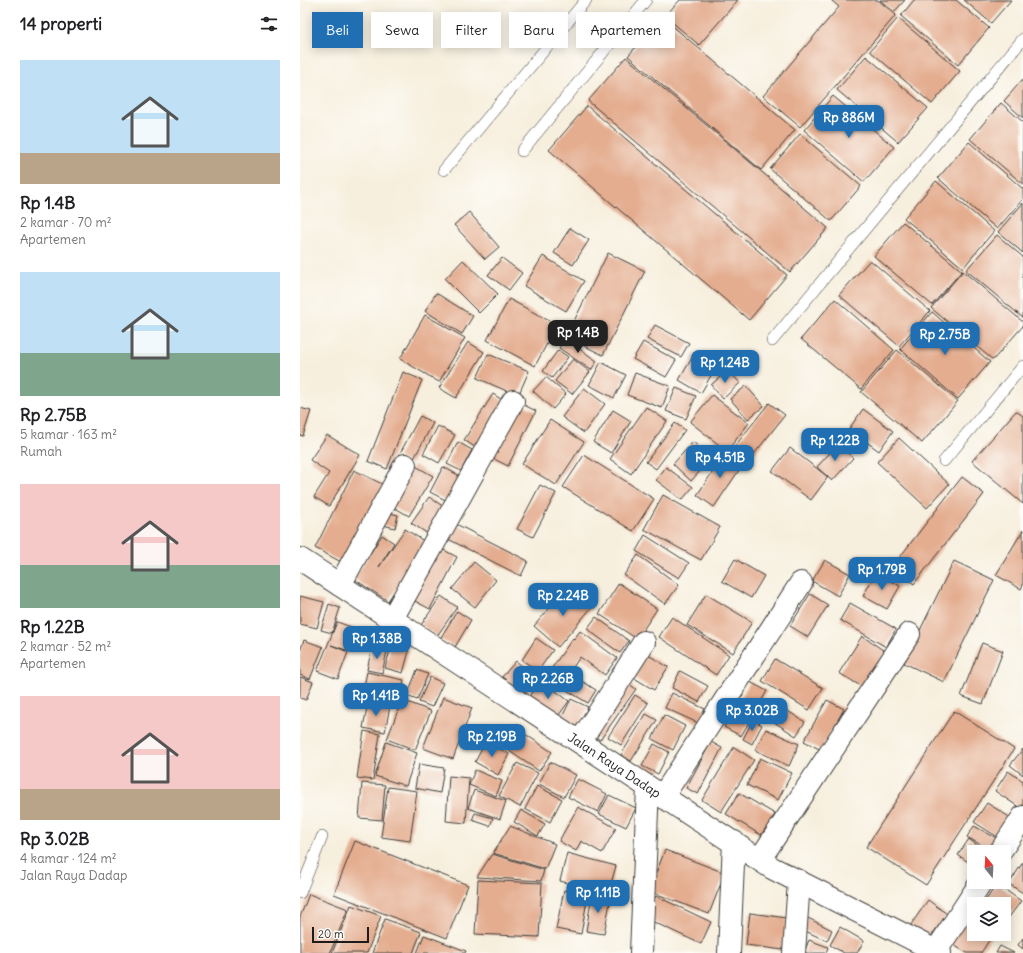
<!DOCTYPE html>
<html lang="id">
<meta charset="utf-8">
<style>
:root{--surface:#fff;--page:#f6f6f6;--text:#202124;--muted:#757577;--accent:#1f6fb2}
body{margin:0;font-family:Delius,sans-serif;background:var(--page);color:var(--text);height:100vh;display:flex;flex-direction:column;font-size:15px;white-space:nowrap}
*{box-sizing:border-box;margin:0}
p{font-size:13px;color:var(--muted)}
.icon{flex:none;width:22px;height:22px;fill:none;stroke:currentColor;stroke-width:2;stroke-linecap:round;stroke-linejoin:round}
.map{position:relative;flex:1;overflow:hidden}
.panel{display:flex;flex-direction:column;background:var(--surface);width:300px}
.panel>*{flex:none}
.hud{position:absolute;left:12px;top:12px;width:380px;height:36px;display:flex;gap:8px}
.needle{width:26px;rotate:342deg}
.tools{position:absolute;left:667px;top:845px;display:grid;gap:8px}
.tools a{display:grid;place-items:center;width:44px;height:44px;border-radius:0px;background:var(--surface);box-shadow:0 2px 10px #0003;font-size:20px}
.scale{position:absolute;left:12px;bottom:10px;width:57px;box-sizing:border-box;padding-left:4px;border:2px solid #1c1c1c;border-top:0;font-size:11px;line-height:14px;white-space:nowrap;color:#1c1c1c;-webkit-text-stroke:3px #fdfcf7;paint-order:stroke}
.price{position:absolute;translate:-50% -34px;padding:0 9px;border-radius:8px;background:var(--accent);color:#fff;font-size:13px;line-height:26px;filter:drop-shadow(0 1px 2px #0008)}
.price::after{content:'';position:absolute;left:50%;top:24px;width:12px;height:9px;margin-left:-6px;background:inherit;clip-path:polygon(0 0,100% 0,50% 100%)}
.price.on{background:#222;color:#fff}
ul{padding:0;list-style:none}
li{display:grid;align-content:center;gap:8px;height:212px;padding:0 20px}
li span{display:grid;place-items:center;height:124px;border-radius:0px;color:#555}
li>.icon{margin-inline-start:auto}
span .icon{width:72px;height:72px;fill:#fffc;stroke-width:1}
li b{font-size:17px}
h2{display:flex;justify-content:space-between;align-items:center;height:48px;padding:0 20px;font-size:17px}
.chip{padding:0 14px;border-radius:0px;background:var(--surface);box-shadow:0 2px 10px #0003;font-size:14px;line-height:36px}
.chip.on{background:var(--accent);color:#fff}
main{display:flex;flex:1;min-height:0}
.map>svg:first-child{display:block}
.building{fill:#e4ad90}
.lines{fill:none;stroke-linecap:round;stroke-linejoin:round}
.lane-casing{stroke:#3d3c39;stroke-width:12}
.street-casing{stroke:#3d3c39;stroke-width:24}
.secondary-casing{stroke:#3d3c39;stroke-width:24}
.lane{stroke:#fff;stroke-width:11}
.street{stroke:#fff;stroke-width:22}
.secondary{stroke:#fff;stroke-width:22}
.labels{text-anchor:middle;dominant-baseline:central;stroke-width:3;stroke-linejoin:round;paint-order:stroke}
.street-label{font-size:13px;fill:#1c1c1c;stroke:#fdfcf7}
</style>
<main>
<section class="panel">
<h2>14 properti<svg class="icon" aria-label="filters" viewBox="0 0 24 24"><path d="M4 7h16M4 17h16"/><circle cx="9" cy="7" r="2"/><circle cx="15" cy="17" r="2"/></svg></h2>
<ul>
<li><span style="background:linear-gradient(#bfe0f5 75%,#b9a48a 0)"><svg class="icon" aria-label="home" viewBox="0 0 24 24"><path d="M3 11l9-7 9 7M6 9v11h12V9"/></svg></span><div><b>Rp 1.4B</b><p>2 kamar · 70 m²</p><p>Apartemen</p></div></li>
<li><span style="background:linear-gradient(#bfe0f5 65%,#7fa58c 0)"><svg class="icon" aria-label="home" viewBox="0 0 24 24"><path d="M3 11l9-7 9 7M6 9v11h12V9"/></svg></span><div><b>Rp 2.75B</b><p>5 kamar · 163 m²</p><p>Rumah</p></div></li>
<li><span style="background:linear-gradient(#f6c9c9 65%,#7fa58c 0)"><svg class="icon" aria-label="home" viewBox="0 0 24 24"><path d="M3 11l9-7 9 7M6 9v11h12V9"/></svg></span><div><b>Rp 1.22B</b><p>2 kamar · 52 m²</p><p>Apartemen</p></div></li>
<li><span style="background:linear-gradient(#f6c9c9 75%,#b9a48a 0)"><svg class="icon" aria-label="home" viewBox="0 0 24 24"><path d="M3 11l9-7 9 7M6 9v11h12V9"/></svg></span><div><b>Rp 3.02B</b><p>4 kamar · 124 m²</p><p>Jalan Raya Dadap</p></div></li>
</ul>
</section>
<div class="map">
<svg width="723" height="953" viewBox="0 0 723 953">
<rect width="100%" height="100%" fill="#fdfcf7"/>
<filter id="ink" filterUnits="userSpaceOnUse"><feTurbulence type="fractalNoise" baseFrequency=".025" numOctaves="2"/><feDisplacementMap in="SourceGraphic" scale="8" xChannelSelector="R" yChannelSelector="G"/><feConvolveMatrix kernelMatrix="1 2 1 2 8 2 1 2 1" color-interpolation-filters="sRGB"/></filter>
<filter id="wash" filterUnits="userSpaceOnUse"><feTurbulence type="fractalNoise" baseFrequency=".012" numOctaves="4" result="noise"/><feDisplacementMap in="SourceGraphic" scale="16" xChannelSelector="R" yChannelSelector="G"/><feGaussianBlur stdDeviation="0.9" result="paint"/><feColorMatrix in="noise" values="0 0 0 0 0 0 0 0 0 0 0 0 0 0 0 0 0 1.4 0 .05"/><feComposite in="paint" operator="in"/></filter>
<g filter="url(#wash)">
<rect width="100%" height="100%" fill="#f7efde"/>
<g id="blocks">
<!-- building -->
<path class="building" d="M380,0h58l-39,45 -34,-29z
M531,0h47l18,15 -96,112 -37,-31 76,-89z
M580,0h25l-11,12z
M614,0h42l33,28 -31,37 -57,-49z
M664,0h47l-20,23z
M362,17l133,113 -34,40 -133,-114z
M598,18l62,53 -28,33 -62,-53z
M566,56l62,52 -30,34 -61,-52z
M326,57l202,171 -38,44 -202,-171z
M723,79v39l-19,-17z
M533,96l61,51 -30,35 -60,-52z
M701,103l22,19v62l-53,-45z
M287,106l200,169 -38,45 -200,-170z
M500,134l61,52 -30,35 -61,-52z
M669,142l54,47v10l-26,30 -59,-51z
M636,181l58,50 -31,37 -59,-50z
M723,203v50l-25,-21z
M169,212l30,35 -14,12 -31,-34z
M603,222l59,49 -30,34 -58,-49z
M270,228l19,12 -16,25 -19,-12z
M697,235l26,22v61l-57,-48z
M308,253l37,18 -42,84 -37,-18z
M243,256l41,25 -18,30 -42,-25z
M202,258l20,15 -13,17 -21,-15z
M163,260l35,34 -19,19 -34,-34z
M570,260l60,51 -31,35 -60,-51z
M663,271l60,51v4l-30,34 -62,-52z
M136,293l37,23 -11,18 -37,-23z
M209,299l48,26 -22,41 -48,-26z
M535,299l59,51 -33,39 -60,-50z
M632,312l58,50 -32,37 -58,-50z
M125,315l40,23 -26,44 -39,-23z
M355,325l34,18 -8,14 -34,-18z
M265,339l32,22 -6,9 -32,-22z
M168,342l16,10 -28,46 -17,-10z
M343,342l33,18 -10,17 -33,-18z
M258,350l10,7 -16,21 -9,-7z
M597,350l61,51 -36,42 -61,-51z
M395,353l22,12 -16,28 -22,-13z
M188,354l41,17 -11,25 -41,-18z
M273,359l17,13 -18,22 -17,-13z
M301,362l25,13 -12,23 -25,-13z
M428,370l12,13 -17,16 -12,-14z
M103,372l19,8 -35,89 -19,-8z
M335,373l35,13 -8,22 -35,-13z
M246,377l20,17 -13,15 -20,-18z
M446,386l18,20 -16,13 -18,-20z
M284,388l21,16 -21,29 -22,-16z
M376,388l20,8 -10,23 -20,-8z
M193,394l17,11 -29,46 -17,-11z
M412,395l37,28 -22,28 -37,-29z
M218,402l18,9 -28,55 -18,-9z
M469,403l16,12 -38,48 -16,-12z
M346,407l21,14 -36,53 -21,-15z
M0,408l11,3 -8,25 -3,-1z
M563,409l30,22 -14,20 -30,-22z
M313,410l18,11 -20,32 -18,-11z
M716,411l7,5v88l-51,-43z
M120,416l13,7 -22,41 -13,-7z
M250,420l34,22 -28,43 -34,-21z
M375,423l10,7 -29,39 -10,-7z
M138,426l17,9 -16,28 -16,-9z
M27,435l33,20 -31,51 -15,-9 15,-24 -19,-13z
M599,438l50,46 -22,24 -50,-46z
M158,442l14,8 -11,21 -14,-7z
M393,442l19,16 -21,23 -18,-17z
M538,444l15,14 -21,23 -15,-14z
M490,448l38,29 -17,23 -39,-29z
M427,451l17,12 -30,44 -17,-12z
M284,455l70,44 -21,32 -70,-44z
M114,465l19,11 -24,40 -19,-11z
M143,467l19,10 -13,25 -19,-10z
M366,467l27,20 -11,13 -26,-20z
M54,470l30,15 -39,79 -30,-16z
M662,477l22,17 -70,90 -22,-17z
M240,485l16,8 -23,44 -16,-8z
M363,495l57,32 -19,33 -57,-31z
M129,497l18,12 -17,26 -19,-12z
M82,511l16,4 -3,13 -16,-4z
M156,524l72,37 -7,15 -73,-37z
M105,529l22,14 -39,58 -34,-22 28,-44 12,8 -15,24z
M723,530v55l-2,4 -25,-14z
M345,535l44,28 -10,15 -43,-27z
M138,547l19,10 -27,52 -19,-10z
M338,555l41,30 -14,19 -41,-29z
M435,559l29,17 -13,22 -29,-17z
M525,560l25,14 -12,22 -26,-15z
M654,561l40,19 -50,102 -40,-19z
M174,562l22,18 -21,27 -23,-18z
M576,573l24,13 -13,23 -24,-13z
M319,583l38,26 -20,30 -38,-25z
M268,587l24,20 -34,40 -24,-21z
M406,594l46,28 -19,31 -46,-28z
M510,594l18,11 -20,32 -18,-11z
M0,596l24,6 -7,26 -17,-4z
M141,596l16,11 -20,29 -16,-11z
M550,603l46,26 -10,18 -46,-27z
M29,604l11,4 -8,25 -11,-3z
M157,611l14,9 -16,27 -15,-8z
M296,617l33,24 -9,12 -33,-24z
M372,617l57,38 -13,20 -57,-38z
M37,622l17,6 -8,22 -15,-5 17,7 -10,27 -21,-8z
M280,631l37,27 -12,17 -25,-18 -11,16 27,17 -8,13 -40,-24 3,-6 -2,-1 24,-34 1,1z
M562,636l24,16 -22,36 -25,-15z
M236,638l17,12 -15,21 -16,-11z
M4,640l19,7 -13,32 -10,-4v-24z
M682,643l21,8 -20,53 -22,-8z
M72,647l15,4 -5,22 -15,-3z
M91,647l18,4 -6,22 -18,-5z
M340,650l28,17 -14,23 -28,-17z
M475,659l48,29 -14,22 -47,-29z
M216,661l21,17 -13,16 -22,-17z
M117,670l11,4 -11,26 -10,-4z
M380,671l28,15 -9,16 -27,-14z
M67,672l37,8 -5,24 -37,-8z
M0,677l13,5 -7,18 -6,-2z
M130,677l13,6 -11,24 -13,-5z
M241,680l28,21 -13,18 -28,-21z
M326,682l10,7 -36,51 -10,-7z
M450,682l17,9 -26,45 -17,-9z
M372,693l33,16 -7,14 -33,-15z
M335,695l13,8 -27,42 -13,-8z
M143,697l29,11 -19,51 -30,-11z
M271,699l17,8 -13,26 -17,-8z
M102,700l29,11 -16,39 -28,-11z
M527,700l17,9 -23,41 -17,-9z
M472,701l33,21 -9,14 -33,-21z
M68,702l22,4 -5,26 -22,-4z
M654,711l60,38 -88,136 -60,-38z
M346,714l11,6 -26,41 -10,-6z
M364,715l21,11 -12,24 -21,-11z
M453,720l9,5 -10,19 -9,-5z
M466,729l33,15 -10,22 -34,-16z
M64,731l16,3 -7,46 -16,-2z
M222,732l30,20 -13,19 -30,-20z
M186,741l23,13 -11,21 -23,-13z
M86,742l31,11 -11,33 -31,-10z
M411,742l11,6 -24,46 -12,-6z
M354,744l15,8 -11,22 -16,-8z
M434,747l20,13 -33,52 -19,-12z
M723,749v26l-13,-10z
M460,758l32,15 -14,27 -31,-15z
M250,762l26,13 -12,22 -25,-13z
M217,763l21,10 -18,34 -21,-11z
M119,764l25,4 -4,25 -25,-5z
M175,770l27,11 -6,15 -27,-11z
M708,771l15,10v29l-28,-19z
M149,776l20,2 -3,45 -20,-2z
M278,779l29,15 -9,18 -30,-15z
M62,783l23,2 -3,35 -23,-2z
M237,786l25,13 -12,23 -25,-13z
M88,787l29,4 -7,50 -29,-4z
M174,790l32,11 -6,18 -32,-11z
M439,793l36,21 -14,21 -35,-21z
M309,795l27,13 -10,19 -27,-13z
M687,803l24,15 -12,20 -25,-16z
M278,807l38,21 -14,25 -21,-12 -5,10 -17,-10z
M221,810l24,14 -7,12 -24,-14z
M175,813l18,5 -3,8 -18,-6z
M210,826l45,18 -10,25 -52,-16z
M674,826l26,14 -7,12 -26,-15z
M669,839l17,13h-12v14l-16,-11z
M55,841l113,44 -21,53 -113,-44z
M365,850l60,23 -16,41 -60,-23z
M267,853l49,13 -8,28 -48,-13z
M192,854l52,16 -3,11 -64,-4z
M723,862v31l-14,-9z
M178,880l64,3 -3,54 -64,-3z
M697,884l24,17 -17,23v-20h-21z
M264,890l24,5 -7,39 -25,-5z
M9,894l39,15 -18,44h-30v-36z
M292,894l19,3 -7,37 -18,-3z
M356,896l55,26 -10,22 -56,-26z
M628,900l19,14 -18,25 -19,-13z
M51,905l30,11 -14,37h-35z
M450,913l37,5 -4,32 -37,-5z
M666,915l8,5v14h19l-12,19h-14l-17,-10z
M506,917l26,13 -5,11 -26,-12z
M85,919l36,13 -8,21h-41z
M540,927l24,14 -7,12h-13l-14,-8z
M124,935l42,16 -1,2h-48z
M723,938v11l-5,-4z
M509,940l19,7 -2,6h-22z
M700,946l14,7h-18z"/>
</g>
</g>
<g filter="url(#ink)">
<use href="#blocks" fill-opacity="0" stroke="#3d3c39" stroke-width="1"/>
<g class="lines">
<!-- lane casing -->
<g class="lane-casing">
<path id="lane" d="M222,151l124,-151
M144,170l142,-170
M472,341l251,-302
M644,461l79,-95
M0,893l22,-56"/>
</g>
<!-- street casing -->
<g class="street-casing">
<path id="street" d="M40,585l65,-120
M92,619l121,-218
M280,742l64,-100
M363,796l138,-213
M700,852l23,-35
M460,859l149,-225
M636,951l45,-69
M341,953l7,-166
M429,953l5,-111
M494,953l5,-72"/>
</g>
<!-- secondary casing -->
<g class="secondary-casing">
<g id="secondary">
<path id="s1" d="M0,559l472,309 168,85"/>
</g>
</g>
<!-- lane -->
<use href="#lane" class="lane"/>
<!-- street -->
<use href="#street" class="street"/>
<!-- secondary -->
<use href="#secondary" class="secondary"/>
</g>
</g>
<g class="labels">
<!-- street labels -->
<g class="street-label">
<text stroke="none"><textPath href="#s1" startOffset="376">Jalan Raya Dadap</textPath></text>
</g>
</g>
</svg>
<div class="tools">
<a><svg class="needle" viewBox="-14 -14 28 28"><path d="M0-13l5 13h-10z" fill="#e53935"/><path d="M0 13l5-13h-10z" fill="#757577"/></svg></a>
<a><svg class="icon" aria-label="layers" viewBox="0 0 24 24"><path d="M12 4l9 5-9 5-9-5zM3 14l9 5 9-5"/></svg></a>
</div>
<div class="scale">20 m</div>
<b class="price" style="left:549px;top:139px">Rp 886M</b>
<b class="price on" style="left:278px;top:354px">Rp 1.4B</b>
<b class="price" style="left:645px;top:356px">Rp 2.75B</b>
<b class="price" style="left:425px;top:384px">Rp 1.24B</b>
<b class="price" style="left:535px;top:462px">Rp 1.22B</b>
<b class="price" style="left:420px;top:479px">Rp 4.51B</b>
<b class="price" style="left:582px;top:591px">Rp 1.79B</b>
<b class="price" style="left:263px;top:617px">Rp 2.24B</b>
<b class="price" style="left:77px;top:660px">Rp 1.38B</b>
<b class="price" style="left:248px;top:700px">Rp 2.26B</b>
<b class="price" style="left:76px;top:717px">Rp 1.41B</b>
<b class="price" style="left:452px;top:732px">Rp 3.02B</b>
<b class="price" style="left:192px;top:758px">Rp 2.19B</b>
<b class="price" style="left:298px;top:914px">Rp 1.11B</b>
<div class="hud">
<a class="chip on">Beli</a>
<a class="chip">Sewa</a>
<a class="chip">Filter</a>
<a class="chip">Baru</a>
<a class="chip">Apartemen</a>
</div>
</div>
</main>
